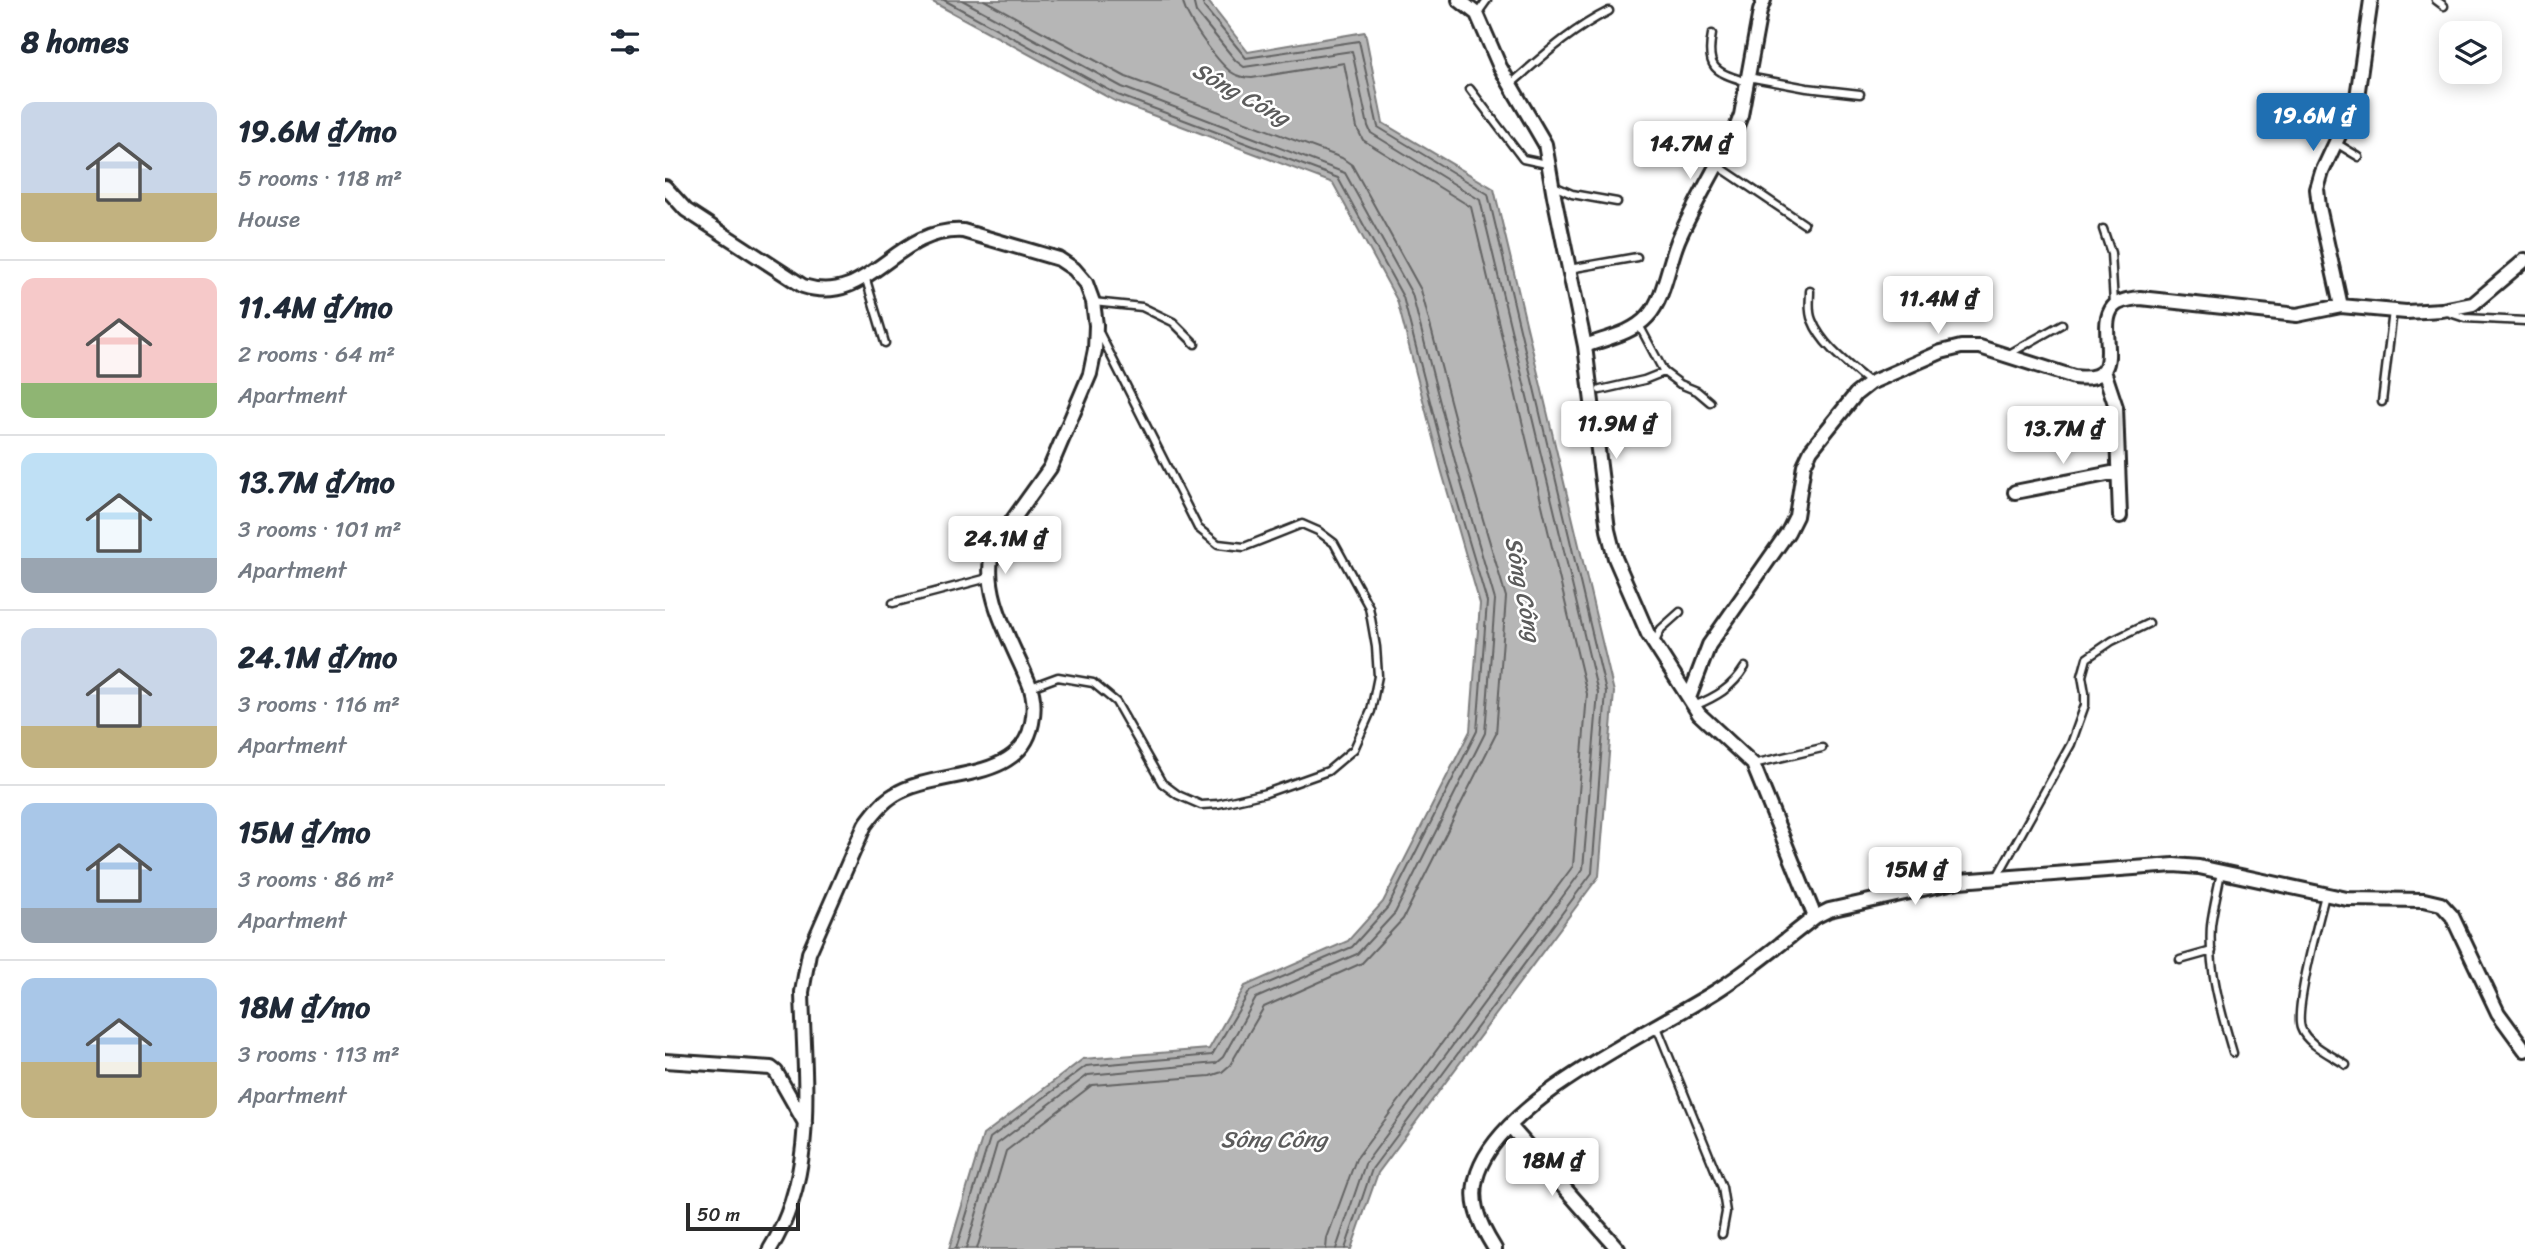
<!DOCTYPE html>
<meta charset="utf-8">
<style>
:root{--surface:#fff;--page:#f2f2f3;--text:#1f2937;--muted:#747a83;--line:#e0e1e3;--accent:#1f6fb2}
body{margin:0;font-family:Sriracha,sans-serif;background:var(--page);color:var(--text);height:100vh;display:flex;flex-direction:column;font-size:26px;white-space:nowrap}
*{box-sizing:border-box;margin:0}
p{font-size:23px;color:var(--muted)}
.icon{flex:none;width:38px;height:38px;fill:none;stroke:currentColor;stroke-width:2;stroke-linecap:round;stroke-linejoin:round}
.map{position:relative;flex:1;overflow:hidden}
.details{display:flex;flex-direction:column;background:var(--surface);width:665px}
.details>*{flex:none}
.controls{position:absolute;left:1774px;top:21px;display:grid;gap:14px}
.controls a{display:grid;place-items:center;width:63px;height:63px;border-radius:14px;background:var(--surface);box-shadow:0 4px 18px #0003;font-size:35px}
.scale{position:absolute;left:21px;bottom:18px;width:114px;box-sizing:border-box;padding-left:7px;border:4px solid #2b2b2b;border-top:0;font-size:19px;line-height:24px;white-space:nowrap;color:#2b2b2b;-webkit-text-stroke:5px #fff;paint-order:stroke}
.price{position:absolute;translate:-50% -60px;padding:0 16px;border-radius:7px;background:#fff;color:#222;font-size:23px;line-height:46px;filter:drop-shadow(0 2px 4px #0008)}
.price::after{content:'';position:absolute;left:50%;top:42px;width:21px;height:16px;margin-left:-10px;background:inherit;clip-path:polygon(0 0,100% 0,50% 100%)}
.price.active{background:var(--accent);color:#fff}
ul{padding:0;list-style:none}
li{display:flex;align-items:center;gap:21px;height:175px;padding:0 21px}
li+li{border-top:2px solid var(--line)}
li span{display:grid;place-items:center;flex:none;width:196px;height:140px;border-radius:14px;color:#555}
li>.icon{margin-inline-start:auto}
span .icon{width:84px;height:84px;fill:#fffc;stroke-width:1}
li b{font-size:30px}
h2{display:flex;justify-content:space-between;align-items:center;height:84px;padding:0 21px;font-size:30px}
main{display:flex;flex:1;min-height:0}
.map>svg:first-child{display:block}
.water{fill:#b6b6b6;stroke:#7e7e7e;stroke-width:2}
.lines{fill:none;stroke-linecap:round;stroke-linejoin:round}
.shore{stroke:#636363;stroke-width:2}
.lane-casing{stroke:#2b2b2b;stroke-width:11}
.street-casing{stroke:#2b2b2b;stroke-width:18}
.lane{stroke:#fff;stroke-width:6}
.street{stroke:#fff;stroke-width:12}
.labels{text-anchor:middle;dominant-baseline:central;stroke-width:5;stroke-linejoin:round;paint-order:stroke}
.water-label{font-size:23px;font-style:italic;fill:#5c5c5c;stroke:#fff}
</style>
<main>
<section class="details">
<h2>8 homes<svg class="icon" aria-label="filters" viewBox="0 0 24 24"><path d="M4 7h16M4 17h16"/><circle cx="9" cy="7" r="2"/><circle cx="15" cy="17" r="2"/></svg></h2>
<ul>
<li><span style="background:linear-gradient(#c9d6e8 65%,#c2b280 0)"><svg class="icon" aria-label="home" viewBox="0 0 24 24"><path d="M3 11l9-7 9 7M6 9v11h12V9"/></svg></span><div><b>19.6M ₫/mo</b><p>5 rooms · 118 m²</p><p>House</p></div></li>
<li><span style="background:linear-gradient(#f6c9c9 75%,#8fb573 0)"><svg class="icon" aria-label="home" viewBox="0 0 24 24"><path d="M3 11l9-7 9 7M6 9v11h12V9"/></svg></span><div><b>11.4M ₫/mo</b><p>2 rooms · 64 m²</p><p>Apartment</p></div></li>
<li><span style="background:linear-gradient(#bfe0f5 75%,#9aa5b1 0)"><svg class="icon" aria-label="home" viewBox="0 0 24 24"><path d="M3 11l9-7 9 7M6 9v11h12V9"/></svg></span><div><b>13.7M ₫/mo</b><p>3 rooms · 101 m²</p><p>Apartment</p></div></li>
<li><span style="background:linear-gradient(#c9d6e8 70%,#c2b280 0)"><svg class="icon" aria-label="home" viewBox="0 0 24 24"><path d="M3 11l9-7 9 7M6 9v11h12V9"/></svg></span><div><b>24.1M ₫/mo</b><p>3 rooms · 116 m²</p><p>Apartment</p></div></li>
<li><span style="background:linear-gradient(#a9c7e8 75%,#9aa5b1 0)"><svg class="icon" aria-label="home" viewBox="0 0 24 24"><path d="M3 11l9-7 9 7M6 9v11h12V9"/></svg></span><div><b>15M ₫/mo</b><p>3 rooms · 86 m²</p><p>Apartment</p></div></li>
<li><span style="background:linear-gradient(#a9c7e8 60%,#c2b280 0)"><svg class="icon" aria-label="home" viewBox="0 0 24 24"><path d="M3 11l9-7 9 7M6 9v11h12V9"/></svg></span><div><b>18M ₫/mo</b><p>3 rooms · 113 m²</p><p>Apartment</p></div></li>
</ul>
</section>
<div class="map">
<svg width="1860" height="1249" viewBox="0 0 1860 1249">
<rect width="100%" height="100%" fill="#fff"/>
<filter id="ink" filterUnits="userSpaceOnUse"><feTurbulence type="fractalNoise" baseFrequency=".0143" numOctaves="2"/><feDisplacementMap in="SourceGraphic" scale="14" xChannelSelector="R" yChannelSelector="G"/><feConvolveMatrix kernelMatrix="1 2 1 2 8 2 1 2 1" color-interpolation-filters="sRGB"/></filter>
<g filter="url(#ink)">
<!-- water -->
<path class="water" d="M264,0h278l41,52 117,-20 18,91 111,66 120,503 -15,184 -221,297 -27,76h-402l34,-114 100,-76 126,-10 36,-63 103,-45 35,-39 87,-171 10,-127 -39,-135 -44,-169 -64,-117 -218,-82z"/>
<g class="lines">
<!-- shore -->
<path class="shore" d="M279,0l174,95 220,83 65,119 44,170 40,135 -10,129 -89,176 -36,40 -102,44 -38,64 -126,11 -96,72 -34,111
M297,0l160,87 223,86 67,121 44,171 39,135 -10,133 -90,180 -38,41 -101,44 -33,59 -7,6 -128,12 -91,69 -31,105
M518,0c0,16 35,62 48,72 7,5 13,6 21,6l92,-15 13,65 6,12 108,67 116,487 -14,172 -217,293 -29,79 -1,11
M528,0l3,12 40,49 8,6 108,-16 16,75 3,7 109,67 118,493 -15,176 -218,295 -29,85
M537,0l2,7 42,51 113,-17 19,86 110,67 118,498 -14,181 -220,296 -27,80
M312,1249l29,-98 86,-66 118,-9 12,-4 8,-7 34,-58 98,-44 41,-44 93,-185 10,-137 -40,-135 -45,-172 -69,-125 -10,-7 -216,-81 -142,-77"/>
<!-- lane casing -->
<g class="lane-casing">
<path id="lane" d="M1771,0l8,6
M812,14l10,-14
M1047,34c-7,36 5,38 35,48
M1083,77l59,11 53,6
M846,84c31,-27 61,-55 98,-73
M805,89l53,70 24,5
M1671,143l23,14
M1052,165l87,59
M889,186l18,8 45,8
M1438,229l8,24 3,51
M904,269l68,-12
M200,276l20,67
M1145,291c0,9 -2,20 2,29 10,26 37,45 58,63
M428,302l49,5 31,15 22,22
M1782,312l18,6 60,3
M974,325l25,47 16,12 17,7 13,11
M1344,354l53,-30
M935,390l44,-10 20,-8
M1717,402l11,-91
M228,603l95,-25
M990,642l6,-13 19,-17
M366,687l27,-10 35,6 23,19 46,81 16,12 23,10 17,-1 48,-11 62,-22 26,-22 17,-38 7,-35 -2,-29 -7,-40 -35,-64 -16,-12 -16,-7 -58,23 -26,-3 -20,-16 -100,-198
M1029,706c22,-9 38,-18 51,-39
M1088,764l69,-16
M1556,872c-3,17 -8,36 -10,53 -3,44 10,87 22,128
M1332,877l74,-133 14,-39v-12l-3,-17 5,-18 25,-17 37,-18
M1660,895c-6,24 -31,114 -24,133 6,17 31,27 45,37
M1515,960l32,-9
M992,1027l65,160 4,25 -4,22"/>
</g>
<!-- street casing -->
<g class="street-casing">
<path id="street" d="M794,0l18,14 23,53 45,77 9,52 31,150 23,184 7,28 33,76 51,80 54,50 62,153
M0,187l21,23 117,76c67,21 91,-59 160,-55l96,28 15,10 12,14 7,19 3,23 -1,25 -5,24 -40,94 -56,78c-15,44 17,94 34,135 6,13 7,27 4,42 -12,62 -96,45 -138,72 -12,7 -21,19 -29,30l-56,128 -7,39c2,86 16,180 -32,257
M1676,306l-22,-99 -2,-18 5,-17 35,-75 14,-97
M920,346c21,-8 47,-12 63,-30 17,-18 21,-57 32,-80 16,-35 37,-70 55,-105l6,-16 19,-104 4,-11
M1439,371l12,36 4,109
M1350,492l102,-20
M1024,698l20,-53 79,-113 8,-16 8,-51 7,-15 45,-56 14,-11 71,-31 20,-5h19l94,30c58,7 20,-47 39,-70 6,-7 18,-8 27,-9l157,17 44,-9 65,6 36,-2 31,-6 52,-44
M0,1061l106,7 5,4 29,51
M845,1126l108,123
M830,1249c-17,-27 -29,-52 -14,-84 32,-70 166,-131 232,-172 36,-22 68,-50 102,-76l14,-7 130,-29 215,-16 25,2 148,32 77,1 17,4 11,12 46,97 27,37"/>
</g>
<!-- lane -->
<use href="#lane" class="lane"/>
<!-- street -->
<use href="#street" class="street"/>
</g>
</g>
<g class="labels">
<!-- water labels -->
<g class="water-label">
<text transform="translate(576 94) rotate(29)">Sông Công</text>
<text transform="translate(858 589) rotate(79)">Sông Công</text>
<text x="609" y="1139">Sông Công</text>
</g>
</g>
</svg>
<div class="controls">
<a><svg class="icon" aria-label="layers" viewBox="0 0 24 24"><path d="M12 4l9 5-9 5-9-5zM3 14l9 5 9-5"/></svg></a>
</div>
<div class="scale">50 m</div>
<b class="price active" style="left:1648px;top:153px">19.6M ₫</b>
<b class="price" style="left:1025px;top:181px">14.7M ₫</b>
<b class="price" style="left:1273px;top:336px">11.4M ₫</b>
<b class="price" style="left:951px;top:461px">11.9M ₫</b>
<b class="price" style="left:1398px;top:466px">13.7M ₫</b>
<b class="price" style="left:340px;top:576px">24.1M ₫</b>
<b class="price" style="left:1250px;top:907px">15M ₫</b>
<b class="price" style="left:887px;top:1198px">18M ₫</b>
</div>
</main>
